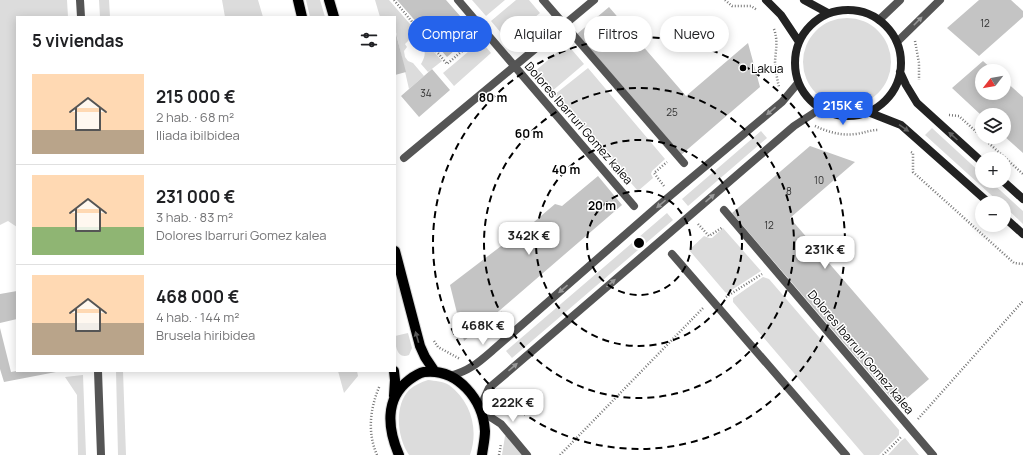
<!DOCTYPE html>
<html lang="es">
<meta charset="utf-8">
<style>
:root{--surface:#fff;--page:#f2f2f2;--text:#202124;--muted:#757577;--line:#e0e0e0;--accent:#2563eb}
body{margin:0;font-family:Manrope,sans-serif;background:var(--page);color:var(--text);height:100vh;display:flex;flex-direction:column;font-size:15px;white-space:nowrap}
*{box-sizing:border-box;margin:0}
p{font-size:13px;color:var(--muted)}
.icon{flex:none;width:22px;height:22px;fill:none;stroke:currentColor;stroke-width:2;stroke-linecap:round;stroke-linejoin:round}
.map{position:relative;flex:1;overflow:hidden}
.sheet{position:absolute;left:16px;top:16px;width:380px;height:356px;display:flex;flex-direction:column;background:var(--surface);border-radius:0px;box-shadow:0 2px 10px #0003}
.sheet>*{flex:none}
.top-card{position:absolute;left:408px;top:16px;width:380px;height:36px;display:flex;gap:8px}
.needle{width:26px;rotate:239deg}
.fabs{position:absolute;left:975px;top:64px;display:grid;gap:8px}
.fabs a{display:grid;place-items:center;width:36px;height:36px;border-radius:50%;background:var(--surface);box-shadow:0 2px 10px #0003;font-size:20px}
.price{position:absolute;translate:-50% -34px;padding:0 9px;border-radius:8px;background:#fff;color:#222;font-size:13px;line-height:26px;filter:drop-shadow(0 1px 2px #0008)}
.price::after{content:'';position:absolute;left:50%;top:24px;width:12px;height:9px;margin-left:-6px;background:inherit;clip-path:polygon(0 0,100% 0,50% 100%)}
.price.on{background:var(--accent);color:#fff}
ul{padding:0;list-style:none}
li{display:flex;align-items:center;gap:12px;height:100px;padding:0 16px}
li+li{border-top:1px solid var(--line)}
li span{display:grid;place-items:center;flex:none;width:112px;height:80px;border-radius:0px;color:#555}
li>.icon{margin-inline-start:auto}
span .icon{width:48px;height:48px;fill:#fffc;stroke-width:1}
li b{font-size:17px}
h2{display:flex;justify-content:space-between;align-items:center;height:48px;padding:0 16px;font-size:17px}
.pill{padding:0 14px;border-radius:18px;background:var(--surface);box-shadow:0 2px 10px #0003;font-size:14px;line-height:36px}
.pill.on{background:var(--accent);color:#fff}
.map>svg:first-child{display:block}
.green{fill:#dcdcdc}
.building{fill:#c4c4c4}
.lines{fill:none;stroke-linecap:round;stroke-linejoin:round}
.primary-casing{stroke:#dbdbdb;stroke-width:12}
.path{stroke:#777;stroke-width:2.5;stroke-dasharray:1 2;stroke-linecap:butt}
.street{stroke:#555;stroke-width:8}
.secondary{stroke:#222;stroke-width:8}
.primary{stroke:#000;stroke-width:10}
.oneway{fill:#999}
.oneway2{fill:#646464}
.oneway3{fill:#595959}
.ring{fill:none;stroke:#000;stroke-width:2;stroke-dasharray:7 5}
.poi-dot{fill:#000;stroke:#fff;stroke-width:1.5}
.labels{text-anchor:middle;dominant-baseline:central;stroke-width:3;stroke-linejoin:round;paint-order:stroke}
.number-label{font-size:10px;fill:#313131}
.poi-label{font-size:12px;fill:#000;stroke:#fff;text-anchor:start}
.street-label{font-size:12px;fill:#000;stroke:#fff}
.centre{fill:#000;stroke:#fff;stroke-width:2}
.ring-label{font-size:12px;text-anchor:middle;font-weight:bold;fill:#000;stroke:#fff;stroke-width:3;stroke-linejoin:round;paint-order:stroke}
</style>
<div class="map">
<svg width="1023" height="455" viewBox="0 0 1023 455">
<rect width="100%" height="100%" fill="#fff"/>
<!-- green -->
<path class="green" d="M0,0h67l1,17h-51v210l-9,-6 -8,4z
M99,0h10l1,17h-10z
M222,0h36l5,17h-38z
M306,0h14l5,17h-15z
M375,0h14l28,32 -12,12 2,3 -3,4 1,6 3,4 5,2 11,13 -15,13 -14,-61v-11h-15z
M472,0h33l-19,16z
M516,0h13l11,13 -33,27 -16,-19z
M803 62a44 44 0 1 1 88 0a44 44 0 1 1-88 0Z
M421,37l21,24 -14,11 -7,-8c6,-10 5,-16 -5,-21z
M481,41l10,12 -37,33 -11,-13z
M567,44l17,20 -33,28 -17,-20z
M588,68l77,91 -13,12 -1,3 2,4 -15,13 -84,-96z
M932,128l50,46v7h8l33,30v13l-19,-18v-3h-4l-75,-68z
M761,131l6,7 -79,68 -6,-7z
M667,213l6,7 -161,138 -6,-7z
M723,228l38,43 -34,22 -2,-1 -36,-42 15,-14 5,2h3z
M763,277l6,2 130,151v5l-20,20h-15l-131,-153v-4z
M408,333l4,15 -3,7c-12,5 -14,-10 -14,-19z
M116,371h7l3,84h-8z
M338,371h19l1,5 -14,17z
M83,375l3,80h-8l-1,-60 -12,-18z
M428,380c7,1 15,1 21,5 22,16 30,45 21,70h-61c-12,-17 -15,-49 0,-65 6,-5 12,-8 19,-10z
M505,436h2l17,19h-22z
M905,438l14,17h-31l13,-14z"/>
<!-- building -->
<path class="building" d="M397,0h49l29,33 -28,24z
M979,0h32l12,11v6l-44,39 -32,-28z
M609,7l77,89 62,-53 12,44 -79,68 -104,-121z
M395,30l11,42 -11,3z
M983,61l11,10h-12v22h22v-13l19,17v56l-19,-17v-21h-23l-29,-27z
M432,69l18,21 -31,27 -18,-21z
M810,146l45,16 -65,56 139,161 -31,27 -166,-193z
M598,176l24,29 -158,136 -14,-56 63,-48 1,2 41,-35 7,2z
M17,291v28l-17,4v-29z
M0,328l11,44 6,-1 39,1 -52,10 -4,-13z"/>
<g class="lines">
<!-- primary casing -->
<g class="primary-casing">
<path id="primary" d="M298,0l4,17
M329,0l5,17
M395,251l25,95 5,11 10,15
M394,371l1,9 -1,16
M399,455c-11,-25 -15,-56 10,-75 4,-3 10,-7 15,-8 34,-4 59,28 61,59 0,8 -2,16 -3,24"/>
</g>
<!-- path -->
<path class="path" d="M394,0l53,64 28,-24
M725,0l7,6h19l6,4
M774,29c4,11 2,20 1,32 0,8 2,17 4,26
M915,41l4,22v17
M949,115l10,1 23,21
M815,126c13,6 26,10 41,8 8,-1 14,-4 22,-4
M982,137l41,37
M911,152l2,1v19l101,91 9,1
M664,186l-10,-13 13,-11
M698,224l11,12 14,-9
M726,297l36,-23
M434,341l4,6 22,12
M918,419l105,-118
M377,455c-10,-23 -7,-47 3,-70
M499,455l2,-11
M560,455l143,-147
M883,455l18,-18"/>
<!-- street -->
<path class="street" d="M80,0l1,17
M458,0l176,206
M543,0l141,163
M879,20l21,-20
M897,42l43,-42
M404,158l190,-158
M724,210l209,245
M672,254l174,201
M98,371l3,84
M450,376c19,-5 28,-13 43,-26l165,-144 124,-104 16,-19
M480,408l9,-20 20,-17 285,-245 26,-17
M481,411l20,13 26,31"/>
<!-- secondary -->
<path class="secondary" d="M766,0l15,15 18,27
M804,0l24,13
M795 63a53 53 0 1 1 106 0a53 53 0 1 1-106 0Z
M900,72l6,13 11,18 65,59
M868,112l33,13 88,78
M1003,181l20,18
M1004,217l19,17"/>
<!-- primary -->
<use href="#primary" class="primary"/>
</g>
<!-- one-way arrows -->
<defs><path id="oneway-solid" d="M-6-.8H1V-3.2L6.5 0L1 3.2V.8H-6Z"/></defs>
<g class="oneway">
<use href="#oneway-solid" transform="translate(918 21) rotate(-45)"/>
<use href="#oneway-solid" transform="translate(771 111) rotate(140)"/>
<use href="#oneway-solid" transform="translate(710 198) rotate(-41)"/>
<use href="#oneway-solid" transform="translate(661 204) rotate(140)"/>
<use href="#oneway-solid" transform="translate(611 283) rotate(-41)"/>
<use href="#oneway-solid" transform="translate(563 289) rotate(139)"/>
<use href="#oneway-solid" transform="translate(513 367) rotate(-41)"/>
</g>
<g class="oneway2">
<use href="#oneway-solid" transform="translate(904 128) rotate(34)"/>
<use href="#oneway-solid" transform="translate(953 136) rotate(-138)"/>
</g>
<use class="oneway3" href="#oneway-solid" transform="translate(417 337) rotate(-106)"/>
<!-- distance rings -->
<g class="ring">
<circle cx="639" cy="243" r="52"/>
<circle cx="639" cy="243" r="103"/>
<circle cx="639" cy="243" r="155"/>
<circle cx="639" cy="243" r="206"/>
</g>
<!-- markers -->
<circle class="poi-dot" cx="743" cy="68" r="4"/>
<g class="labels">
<!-- number labels -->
<g class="number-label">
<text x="985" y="23">12</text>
<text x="426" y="93">34</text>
<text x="672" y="112">25</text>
<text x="819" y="180">10</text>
<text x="789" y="191">8</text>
<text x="769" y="225">12</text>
</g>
<!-- poi labels -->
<g class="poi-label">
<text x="751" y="68">Lakua</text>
</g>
<!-- street labels -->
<g class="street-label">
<text transform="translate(579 123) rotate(49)">Dolores Ibarruri Gomez kalea</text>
<text transform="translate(861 352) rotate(50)">Dolores Ibarruri Gomez kalea</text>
</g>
</g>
<circle cx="639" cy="243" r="6" class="centre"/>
<g class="ring-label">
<text x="493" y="102">80 m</text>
<text x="529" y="138">60 m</text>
<text x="566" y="174">40 m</text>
<text x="602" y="210">20 m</text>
</g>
</svg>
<div class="fabs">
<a><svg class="needle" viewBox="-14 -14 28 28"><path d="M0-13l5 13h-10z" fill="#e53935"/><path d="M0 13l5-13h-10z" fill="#757577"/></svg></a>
<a><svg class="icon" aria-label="layers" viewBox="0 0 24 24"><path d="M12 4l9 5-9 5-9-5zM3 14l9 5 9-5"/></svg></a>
<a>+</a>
<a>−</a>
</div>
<b class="price on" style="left:843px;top:126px">215K €</b>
<b class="price" style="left:529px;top:256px">342K €</b>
<b class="price" style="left:825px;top:270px">231K €</b>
<b class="price" style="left:483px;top:346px">468K €</b>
<b class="price" style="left:513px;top:423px">222K €</b>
<div class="top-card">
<a class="pill on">Comprar</a>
<a class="pill">Alquilar</a>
<a class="pill">Filtros</a>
<a class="pill">Nuevo</a>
</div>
<section class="sheet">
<h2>5 viviendas<svg class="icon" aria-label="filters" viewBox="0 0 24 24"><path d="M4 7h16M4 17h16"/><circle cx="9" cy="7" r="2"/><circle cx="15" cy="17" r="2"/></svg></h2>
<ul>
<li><span style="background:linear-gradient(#ffd9b3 70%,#b9a48a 0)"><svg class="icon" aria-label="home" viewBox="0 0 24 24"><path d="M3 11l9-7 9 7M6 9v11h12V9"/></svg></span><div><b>215 000 €</b><p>2 hab. · 68 m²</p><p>Iliada ibilbidea</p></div></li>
<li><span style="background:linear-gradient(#ffd9b3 65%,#8fb573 0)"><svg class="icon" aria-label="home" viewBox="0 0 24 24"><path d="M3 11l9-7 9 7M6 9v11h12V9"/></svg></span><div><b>231 000 €</b><p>3 hab. · 83 m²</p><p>Dolores Ibarruri Gomez kalea</p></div></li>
<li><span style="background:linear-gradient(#ffd9b3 60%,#b9a48a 0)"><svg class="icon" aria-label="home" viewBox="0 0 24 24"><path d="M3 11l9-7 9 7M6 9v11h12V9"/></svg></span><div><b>468 000 €</b><p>4 hab. · 144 m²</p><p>Brusela hiribidea</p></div></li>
</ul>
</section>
</div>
